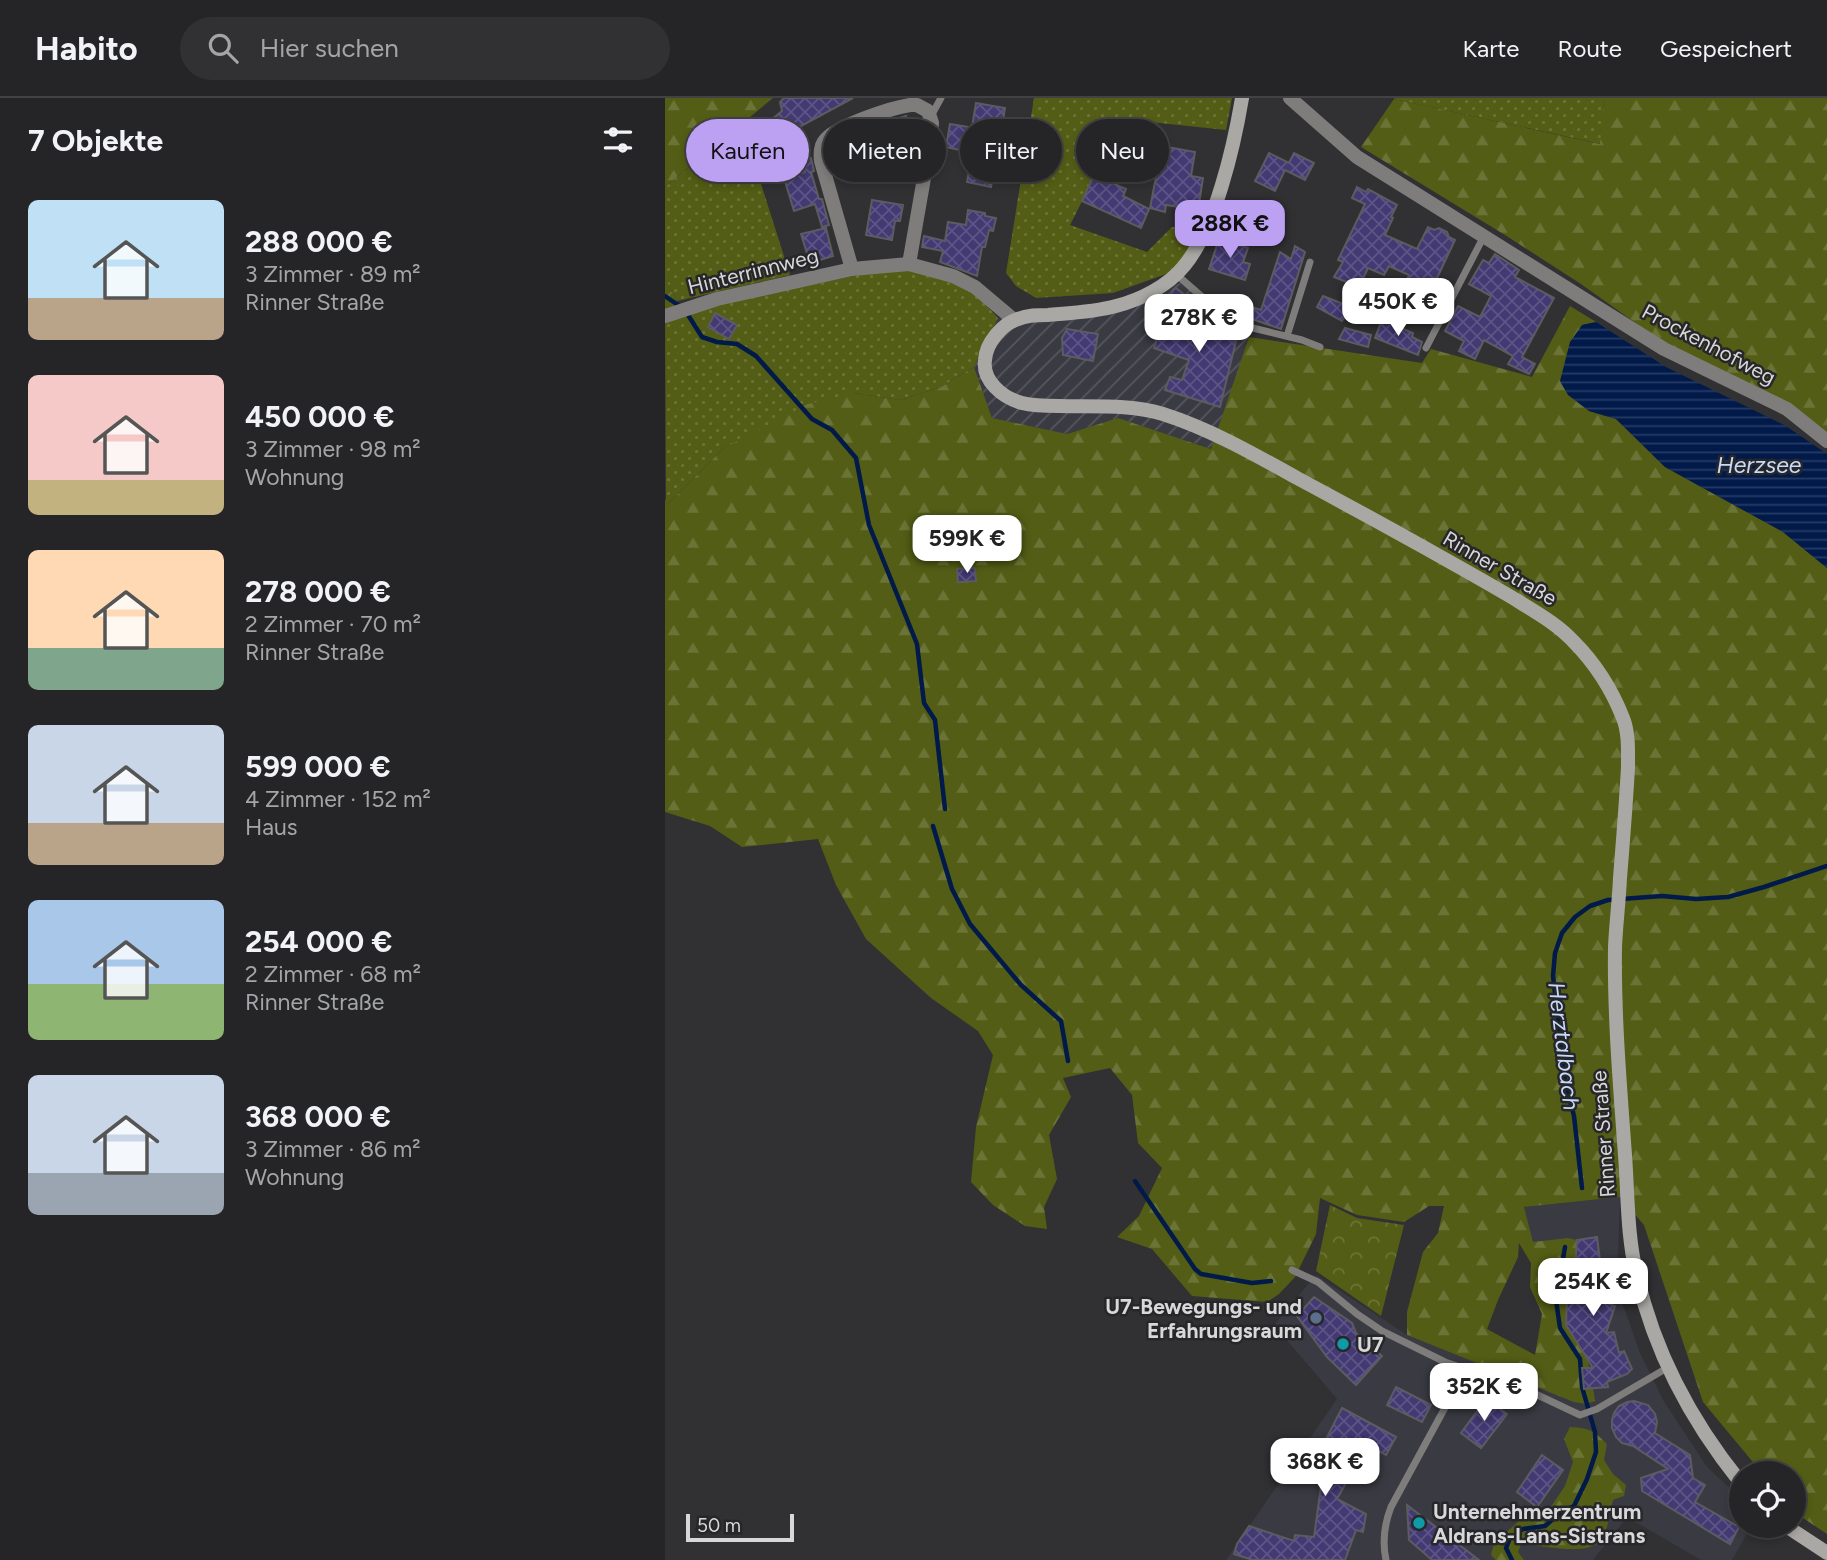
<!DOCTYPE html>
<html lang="de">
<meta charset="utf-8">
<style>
:root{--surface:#252527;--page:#313133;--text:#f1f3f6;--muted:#a3a5a7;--line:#424244;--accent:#bca0f2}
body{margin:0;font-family:Figtree,sans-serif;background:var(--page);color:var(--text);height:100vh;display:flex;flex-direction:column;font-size:26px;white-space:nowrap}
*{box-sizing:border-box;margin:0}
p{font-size:23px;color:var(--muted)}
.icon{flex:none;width:38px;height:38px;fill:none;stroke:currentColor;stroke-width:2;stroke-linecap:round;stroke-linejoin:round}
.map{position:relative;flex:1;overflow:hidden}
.side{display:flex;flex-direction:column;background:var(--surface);width:665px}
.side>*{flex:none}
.top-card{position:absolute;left:21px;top:21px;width:665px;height:63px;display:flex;gap:14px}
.controls{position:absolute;left:1064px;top:1363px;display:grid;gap:14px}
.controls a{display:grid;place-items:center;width:77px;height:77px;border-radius:50%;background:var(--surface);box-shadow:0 4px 10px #0003,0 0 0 2px var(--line);font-size:35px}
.scale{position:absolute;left:21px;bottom:18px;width:108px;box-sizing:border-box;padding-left:7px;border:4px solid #d8d8da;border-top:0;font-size:19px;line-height:24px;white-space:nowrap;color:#d8d8da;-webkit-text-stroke:5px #27272a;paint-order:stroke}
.price{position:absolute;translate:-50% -60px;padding:0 16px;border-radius:14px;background:#fff;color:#222;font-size:23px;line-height:46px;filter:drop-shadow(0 2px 4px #0008)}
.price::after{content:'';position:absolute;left:50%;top:42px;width:21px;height:16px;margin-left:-10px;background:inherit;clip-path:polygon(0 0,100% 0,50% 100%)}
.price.selected{background:var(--accent);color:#111}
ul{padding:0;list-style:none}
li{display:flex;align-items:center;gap:21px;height:175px;padding:0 28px}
li span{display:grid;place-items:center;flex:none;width:196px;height:140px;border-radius:10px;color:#555}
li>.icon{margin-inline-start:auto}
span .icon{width:84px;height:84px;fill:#fffc;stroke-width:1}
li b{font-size:30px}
h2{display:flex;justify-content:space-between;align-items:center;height:84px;padding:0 28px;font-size:30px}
.chip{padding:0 24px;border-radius:32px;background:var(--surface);box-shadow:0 4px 10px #0003,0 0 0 2px var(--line);font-size:24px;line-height:63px}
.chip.selected{background:var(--accent);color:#111}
header{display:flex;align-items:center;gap:42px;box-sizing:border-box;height:98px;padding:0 35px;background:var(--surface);border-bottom:2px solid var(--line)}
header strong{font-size:33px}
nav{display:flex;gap:38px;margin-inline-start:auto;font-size:24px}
.search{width:490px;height:63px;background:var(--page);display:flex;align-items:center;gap:18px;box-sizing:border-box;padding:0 24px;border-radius:38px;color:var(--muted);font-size:26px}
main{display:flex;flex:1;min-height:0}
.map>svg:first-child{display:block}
.built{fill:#3a3a43}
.industrial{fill:url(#industrial-furrows)}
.grass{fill:url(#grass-dots)}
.forest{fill:url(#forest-firs);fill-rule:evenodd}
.park{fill:url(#park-crowns)}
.water{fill:url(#water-rules)}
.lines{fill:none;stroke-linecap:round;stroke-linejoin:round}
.stream{stroke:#011a4a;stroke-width:4.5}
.building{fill:url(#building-cross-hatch);stroke:#5c5c60;stroke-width:2}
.service{stroke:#7e7d7b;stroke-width:7}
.minor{stroke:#7e7d7b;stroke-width:14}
.secondary{stroke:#a9a8a5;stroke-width:14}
.service-dot{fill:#5c6f8a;stroke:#27272a;stroke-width:2.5}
.culture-dot{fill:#0f9aa8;stroke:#27272a;stroke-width:2.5}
.labels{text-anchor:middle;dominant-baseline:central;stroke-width:5;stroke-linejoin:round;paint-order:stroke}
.street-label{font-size:21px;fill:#d8d8da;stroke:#27272a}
.poi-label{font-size:21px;font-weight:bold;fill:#d8d8da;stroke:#27272a;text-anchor:start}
.water-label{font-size:23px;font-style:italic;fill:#c6dafb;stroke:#27272a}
</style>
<header>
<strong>Habito</strong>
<div class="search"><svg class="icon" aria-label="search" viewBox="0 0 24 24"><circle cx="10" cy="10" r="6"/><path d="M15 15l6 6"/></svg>Hier suchen</div>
<nav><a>Karte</a><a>Route</a><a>Gespeichert</a></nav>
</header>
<main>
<section class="side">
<h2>7 Objekte<svg class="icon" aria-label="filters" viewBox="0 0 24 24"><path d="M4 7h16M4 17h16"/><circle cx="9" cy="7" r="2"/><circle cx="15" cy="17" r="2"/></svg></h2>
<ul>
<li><span style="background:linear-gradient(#bfe0f5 70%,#b9a48a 0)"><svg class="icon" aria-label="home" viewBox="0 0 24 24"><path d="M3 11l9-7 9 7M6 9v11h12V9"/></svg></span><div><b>288 000 €</b><p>3 Zimmer · 89 m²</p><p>Rinner Straße</p></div></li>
<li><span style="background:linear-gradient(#f6c9c9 75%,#c2b280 0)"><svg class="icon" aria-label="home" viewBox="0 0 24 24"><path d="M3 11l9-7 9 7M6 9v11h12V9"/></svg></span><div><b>450 000 €</b><p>3 Zimmer · 98 m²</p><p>Wohnung</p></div></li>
<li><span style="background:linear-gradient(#ffd9b3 70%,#7fa58c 0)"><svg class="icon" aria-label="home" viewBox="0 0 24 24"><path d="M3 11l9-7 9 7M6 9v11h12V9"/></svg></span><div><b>278 000 €</b><p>2 Zimmer · 70 m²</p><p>Rinner Straße</p></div></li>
<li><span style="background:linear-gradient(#c9d6e8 70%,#b9a48a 0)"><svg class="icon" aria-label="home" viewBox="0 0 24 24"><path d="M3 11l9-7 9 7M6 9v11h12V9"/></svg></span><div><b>599 000 €</b><p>4 Zimmer · 152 m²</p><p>Haus</p></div></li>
<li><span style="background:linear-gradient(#a9c7e8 60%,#8fb573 0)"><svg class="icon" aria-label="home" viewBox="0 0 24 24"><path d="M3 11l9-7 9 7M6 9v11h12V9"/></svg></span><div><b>254 000 €</b><p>2 Zimmer · 68 m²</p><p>Rinner Straße</p></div></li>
<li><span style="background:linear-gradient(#c9d6e8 70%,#9aa5b1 0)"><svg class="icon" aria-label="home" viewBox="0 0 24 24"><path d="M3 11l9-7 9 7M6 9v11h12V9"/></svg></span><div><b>368 000 €</b><p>3 Zimmer · 86 m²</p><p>Wohnung</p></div></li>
</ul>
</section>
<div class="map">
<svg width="1162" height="1462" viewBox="0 0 1162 1462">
<defs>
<pattern id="industrial-furrows" width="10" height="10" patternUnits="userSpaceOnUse" patternTransform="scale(1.75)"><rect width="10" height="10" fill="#3a3a43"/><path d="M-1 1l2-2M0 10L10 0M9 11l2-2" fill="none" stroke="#56565e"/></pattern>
<pattern id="grass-dots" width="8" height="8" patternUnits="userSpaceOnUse" patternTransform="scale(1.75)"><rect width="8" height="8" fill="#535d15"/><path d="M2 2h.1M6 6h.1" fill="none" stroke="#6b7436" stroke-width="1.8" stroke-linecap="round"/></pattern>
<pattern id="forest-firs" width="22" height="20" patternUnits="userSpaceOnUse" patternTransform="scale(1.75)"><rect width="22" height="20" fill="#535d15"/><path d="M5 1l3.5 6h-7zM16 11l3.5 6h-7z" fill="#6b7436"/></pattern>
<pattern id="park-crowns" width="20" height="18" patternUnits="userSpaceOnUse" patternTransform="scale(1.75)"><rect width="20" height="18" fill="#535d15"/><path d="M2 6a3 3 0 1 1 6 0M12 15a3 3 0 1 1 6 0" fill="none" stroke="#6b7436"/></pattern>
<pattern id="water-rules" width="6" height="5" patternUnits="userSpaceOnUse" patternTransform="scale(1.75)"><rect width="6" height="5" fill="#011a4a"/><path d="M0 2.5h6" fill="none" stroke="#253b64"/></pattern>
<pattern id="building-cross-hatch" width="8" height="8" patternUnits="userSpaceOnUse" patternTransform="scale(1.75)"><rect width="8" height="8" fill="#433973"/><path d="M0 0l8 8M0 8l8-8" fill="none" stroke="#5d5586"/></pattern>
</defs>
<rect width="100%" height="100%" fill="#313134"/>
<!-- built -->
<path class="built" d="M955,1099l-3,91 23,65 23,47 44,67 34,32v27h10l-19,34h-31l-74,-43 -34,43h-367l111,-161 -63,-74 42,-50 91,60 166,66 -49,-194z"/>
<!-- industrial -->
<path class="industrial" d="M515,185l52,27 17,27 -37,112 -94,-31 -51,16 -75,-16 -18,-51 24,-49 103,-5z"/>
<!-- grass -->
<path class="grass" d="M369,0h198l-6,32 -76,-8 -4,37 -36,-13 -40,79 77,27 25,-25 41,-1 -16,26 -31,22 -53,19 -77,5 -20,-12 -10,-13z
M730,0h209l-3,46 -207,-45z
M77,26l48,151 -113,26 -12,-22v-92z
M244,166l66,29 23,25 -24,49 -33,20 -41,13 -46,-7 -130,55 -58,58 -1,-190z"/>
<!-- forest -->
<path class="forest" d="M0,0h108l-108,89z
M939,0h223v348l-49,-35 -120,-72 -77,-55 -76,-49 -144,-88 33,-48 206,45z
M905,208l26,16 -14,3 7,86 27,8 49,48 118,65 44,36v966l-33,-22v-38l-32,-1 -59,-71 -59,-177 -24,-28 -96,10 9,35 35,-4 9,2 -2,29h-7l-2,56 22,35 1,8 -7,1 2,19h9l2,13 -9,3 -12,-2 -167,-67v-23l16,-60 15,-19 6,-27h-15l-25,16 -47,-7 -37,-17 -4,36 -21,43 -16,17 -12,8 -75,-6 -40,-47 -35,-12 22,-21 23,-48 -24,-25 -6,-48 -22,-27 -47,10 8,19 -22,38 8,44 -13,28 3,22 -22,-3 -32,-21 -22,-23 5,-55 17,-72 -15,-24 -47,-33 -65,-59 -30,-54 -18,-46 -76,8 -32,-21 -45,-14v-314l2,7 57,-57 84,-44 46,-11 46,7 41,-13 33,-20 18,51 75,16 51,-16 93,31 38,-112 173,26 9,-14 101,28zM854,1145l12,20 -1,24 12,27 -7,41 -48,-26 11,-29 20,-43z
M905,1329c19,1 23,3 37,17l-3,16 9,14 13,11 -2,11 -11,4c-3,12 -5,33 -14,42 -13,14 -60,3 -78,2l-3,8 6,8h-28l-5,-5 3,-12 25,-22 29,-10 17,-25 8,-24 -9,-23z"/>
<!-- park -->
<path class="park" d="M0,181l12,22v6l-12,5z
M665,1107l27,13 47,7 -23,91 -65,-45z"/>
<!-- water -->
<path class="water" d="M931,224l70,45 120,59 41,28v114l-44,-36 -118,-65 -49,-48 -27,-8 -21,-16 -8,-14 10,-39 12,-17z"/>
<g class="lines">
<!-- stream -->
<path class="stream" d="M0,198l13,9
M23,217l14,22 15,5 20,2 19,12 56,63 20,11 24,28 13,67 48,119 7,59 11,17 10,89
M268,728l19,63 18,35 51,61 40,36 7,40
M470,1083l60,88 6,5 51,9 19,-2
M917,1090l-8,-72 -9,-35 -12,-105 2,-23 7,-20 13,-16 15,-11 18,-6 54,-4 34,3 32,-2 36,-10 63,-21
M847,1462l-6,-12 4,-10 13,-9 22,-3 16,-14 13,-6 13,-27 9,-27 -1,-20 -13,-45 -2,-28 -20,-31 -5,-35 3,-24 5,-10 2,-12"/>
</g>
<!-- building -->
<path class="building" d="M119,0h69l-54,29 6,7 -20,16 -20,-25 17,-14 -2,-9z
M311,5l29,5 -4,25 -29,-6z
M241,18l-3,13 14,3 -7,33 -36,-7 -30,4 -2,-17 16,-7 -2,-6z
M285,26l19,3 -5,24 -18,-4z
M497,48l33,6 -4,24 12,2 -5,32 -32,-5 -1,7 -15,-4z
M308,52l24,5 -6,32 -24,-5z
M604,55l20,10 5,-10 20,10 -9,17 -20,-10 -10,21 -20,-10z
M146,60l3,13 -3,1 8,27h3l7,26 -7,2 -7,-23 -21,7 -10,-33 21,-6 -3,-11z
M429,77l32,14 -3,7 26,13 -8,19 -59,-27z
M692,89l9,5 2,-3 29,16 -6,12 2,1 -8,17 32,14 11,-22 6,3 5,-2 8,4 2,5 6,3 -18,38h-2l-14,35 -23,-10 11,-28 -20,-9 -5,9 -16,-7 -9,19 -25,-10 9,-15 -5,-2 27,-56 -13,-6z
M207,102l31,5 -3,16h-5l-3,19 -26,-5z
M303,112l17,3v3l11,2 -3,13 -4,-1 -4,17h-3l-5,29 -37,-14 3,-11 -21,-4 2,-11 21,5 3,-19 18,3z
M161,130l7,28 -23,7 -9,-29z
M554,141l29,9 -5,14 7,2 -5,16 -36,-11z
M630,148l10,6 -24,77 -38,-13 3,-11 15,5 19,-58 11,7z
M830,156l24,16 -4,7 39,21 -32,59 13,7 -6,10 -21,-10 5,-8 -29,-16 -9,19 -16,-8 5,-10 -19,-10 13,-25 22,11 11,-21 -22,-12 14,-24 6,3z
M511,190l61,49 -17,70 -55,-17 5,-13 12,3 7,-20 -35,-12 8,-25 21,8 20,-18 -34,-11 4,-12z
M658,198l28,11 -9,14 -25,-14z
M50,215l22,12 -8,14 -21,-12z
M717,222l31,13 -1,4 10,5 -4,13 -43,-17z
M680,230l26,7 -3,12 -29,-8z
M402,231l31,5 -5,27 -30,-6 -1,-17z
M310,470l1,13 -18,1 -1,-13z
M932,1139l7,55 -4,8 15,6 -9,27 8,-1 5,21 5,-2 8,18 -5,5 -20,8 1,5 -24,2 -2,-21h11l-27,-43 2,-57 7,1 2,-29z
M649,1199l38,26 4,10 26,23 -26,29 -29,-28 -30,-41z
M731,1289l35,18 -9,17 -35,-17z
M821,1301l21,15 -26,34 -20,-15z
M969,1303l14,4 7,9 2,8 -2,11 35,22 3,23 12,7 -10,17 44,25 -9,17 -88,-53 -1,-13 27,-9 -35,-23 -11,-3 -6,-6 -4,-9v-8l2,-7 5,-7 8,-4z
M677,1310l54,29 -10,18 -19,-10 -30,54 29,15 -3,18 -7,-2 -11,30h-92l-19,-6 3,-10 12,-18 45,15 1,-6 19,2 9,-65 -18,-10 11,-20 7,3z
M877,1357l21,15 -26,37 -20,-15z
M742,1407l72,55h-47l-23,-20z"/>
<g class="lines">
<!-- service -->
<path class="service" d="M266,18l10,-18
M512,177l55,48 70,17 18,7
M622,238l23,-74
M761,250l58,-112
M627,1172l26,12 39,32 25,17 63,31 21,7
M721,1462c-4,-19 -2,-35 5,-53l75,-138 61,21 53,25 17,-6 70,-41"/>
<!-- minor -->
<path class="minor" d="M625,0l67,59 307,192 123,60 40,32
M187,171l-31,-108c-1,-8 -1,-16 5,-22 13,-14 65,-31 84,-34h7l11,6 4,12 -1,15 -22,126
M0,218l52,-17 135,-30 57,-5 44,12 22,11 39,33"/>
<!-- secondary -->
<path class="secondary" d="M577,0c-8,48 -27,131 -58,168 -16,20 -44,34 -68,40 -22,6 -45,7 -68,9 -10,0 -21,0 -30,4 -16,5 -32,24 -33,41 -3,21 18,38 37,43 12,3 25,3 37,3 34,1 71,-2 104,8 47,15 91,40 134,64 43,23 87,47 130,71 30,17 61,34 91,52 19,12 39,23 55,40 21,21 39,49 50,77 6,15 5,33 5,49 -2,37 -5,74 -8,111 -1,23 -4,46 -5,69 -1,69 5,139 10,208 3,40 2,82 12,121 18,78 54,145 104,207
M1121,1428l41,27"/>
</g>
<!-- markers -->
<circle class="service-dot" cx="651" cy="1220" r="7"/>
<g class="culture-dot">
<circle cx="678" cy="1246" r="7"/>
<circle cx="754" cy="1425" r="7"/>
</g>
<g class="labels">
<!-- street labels -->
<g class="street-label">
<text transform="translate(88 173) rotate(-14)">Hinterrinnweg</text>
<text transform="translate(1044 246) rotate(28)">Prockenhofweg</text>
<text transform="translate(835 470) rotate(30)">Rinner Straße</text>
<text transform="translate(938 1036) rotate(-94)">Rinner Straße</text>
</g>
<!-- poi labels -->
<g class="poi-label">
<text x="637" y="1208" text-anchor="end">U7-Bewegungs- und<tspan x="637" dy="24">Erfahrungsraum</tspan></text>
<text x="692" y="1246">U7</text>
<text x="768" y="1413">Unternehmerzentrum<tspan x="768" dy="24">Aldrans-Lans-Sistrans</tspan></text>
</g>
<!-- water labels -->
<g class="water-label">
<text x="1094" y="367">Herzsee</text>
<text transform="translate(899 948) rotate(83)">Herztalbach</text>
</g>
</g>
</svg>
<div class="controls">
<a><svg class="icon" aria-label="locate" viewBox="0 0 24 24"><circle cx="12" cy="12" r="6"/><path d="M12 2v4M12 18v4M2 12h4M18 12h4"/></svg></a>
</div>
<div class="scale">50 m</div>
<b class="price selected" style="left:565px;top:162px">288K €</b>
<b class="price" style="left:733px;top:240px">450K €</b>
<b class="price" style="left:534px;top:256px">278K €</b>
<b class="price" style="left:302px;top:477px">599K €</b>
<b class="price" style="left:928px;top:1220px">254K €</b>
<b class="price" style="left:819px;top:1325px">352K €</b>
<b class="price" style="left:660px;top:1400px">368K €</b>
<div class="top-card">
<a class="chip selected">Kaufen</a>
<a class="chip">Mieten</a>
<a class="chip">Filter</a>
<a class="chip">Neu</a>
</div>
</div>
</main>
